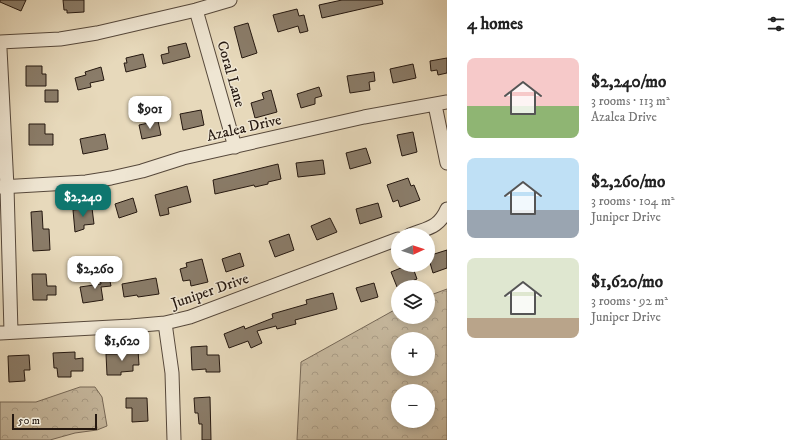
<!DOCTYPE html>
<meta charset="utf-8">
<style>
:root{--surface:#fff;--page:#f6f6f6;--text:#222;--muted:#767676;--accent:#0f766e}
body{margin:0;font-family:"IM FELL DW Pica",serif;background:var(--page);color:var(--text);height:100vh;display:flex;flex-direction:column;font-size:15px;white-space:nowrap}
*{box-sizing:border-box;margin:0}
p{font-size:13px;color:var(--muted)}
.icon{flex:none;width:22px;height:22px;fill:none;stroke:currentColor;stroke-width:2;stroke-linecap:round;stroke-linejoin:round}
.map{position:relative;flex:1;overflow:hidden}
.side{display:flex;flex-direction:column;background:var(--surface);width:360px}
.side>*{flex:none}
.needle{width:26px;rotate:87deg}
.tools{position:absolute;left:391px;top:228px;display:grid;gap:8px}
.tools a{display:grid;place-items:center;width:44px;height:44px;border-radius:50%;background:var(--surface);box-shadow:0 2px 10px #0003;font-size:20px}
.scale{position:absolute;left:12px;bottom:10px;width:85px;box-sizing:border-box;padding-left:4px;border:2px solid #251810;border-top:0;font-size:11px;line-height:14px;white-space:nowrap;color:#251810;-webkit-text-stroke:3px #efe6d3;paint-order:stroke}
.price{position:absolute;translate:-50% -34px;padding:0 9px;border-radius:8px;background:#fff;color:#222;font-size:13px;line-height:26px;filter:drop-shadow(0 1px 2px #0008)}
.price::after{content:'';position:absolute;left:50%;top:24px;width:12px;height:9px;margin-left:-6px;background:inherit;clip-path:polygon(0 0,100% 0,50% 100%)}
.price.selected{background:var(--accent);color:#fff}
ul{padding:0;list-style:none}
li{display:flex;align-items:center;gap:12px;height:100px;padding:0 20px}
li span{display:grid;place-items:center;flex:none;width:112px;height:80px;border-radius:8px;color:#555}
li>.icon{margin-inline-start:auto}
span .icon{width:48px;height:48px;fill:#fffc;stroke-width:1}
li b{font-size:17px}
h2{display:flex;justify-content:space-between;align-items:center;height:48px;padding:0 20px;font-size:17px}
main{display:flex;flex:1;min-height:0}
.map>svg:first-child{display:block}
.forest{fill:url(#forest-crowns);stroke:#766857;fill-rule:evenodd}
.building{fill:#8a7c69;stroke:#251810}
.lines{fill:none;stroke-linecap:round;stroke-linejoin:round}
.street-casing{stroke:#56483b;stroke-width:15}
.street{stroke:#efe6d3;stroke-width:13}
.labels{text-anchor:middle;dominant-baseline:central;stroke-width:3;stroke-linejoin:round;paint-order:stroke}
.street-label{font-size:15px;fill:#251810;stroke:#efe6d3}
</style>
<main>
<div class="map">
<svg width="447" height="440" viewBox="0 0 447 440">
<defs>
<pattern id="forest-crowns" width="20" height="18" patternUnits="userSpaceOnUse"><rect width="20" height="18" fill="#c6b89e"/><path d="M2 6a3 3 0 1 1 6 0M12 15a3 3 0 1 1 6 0" fill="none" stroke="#aa9d87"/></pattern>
</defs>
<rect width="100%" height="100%" fill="#e7d9bb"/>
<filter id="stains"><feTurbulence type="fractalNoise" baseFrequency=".005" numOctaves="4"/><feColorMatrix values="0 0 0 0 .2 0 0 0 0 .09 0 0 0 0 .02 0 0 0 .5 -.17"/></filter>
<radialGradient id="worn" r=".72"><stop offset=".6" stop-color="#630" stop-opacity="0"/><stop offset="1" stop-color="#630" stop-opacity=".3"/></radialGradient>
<!-- forest -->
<path class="forest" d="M447,289v151h-150l4,-78 97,-54v9h30v-21zM398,339h30v30h-30zM398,391h30v30h-30z
M80,387h15l7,10 5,29 -10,4 -22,3 -25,7h-50v-38h36z"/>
<!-- building -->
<path class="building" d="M0,0h26l-5,11 -21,-9z
M63,0h21v12l-17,1v-3h-3z
M342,0h40l1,4 -61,14 -3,-13z
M297,9l2,7 5,-1 4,16 -8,2 -2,-7 -20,6 -5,-17z
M248,23l9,30 -15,5 -8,-31z
M186,43l4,14 -27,7 -2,-9 8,-2 -1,-6z
M143,54l3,13 -20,5 -2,-9h3l-1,-5z
M447,58v15l-9,2 -1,-5 -6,1 -1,-10z
M413,64l3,14 -23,5 -3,-14z
M26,66h16v8h4v12h-20z
M101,67l3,13 -14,3 1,4 -13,3 -3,-12 11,-3 -1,-3z
M374,72l1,9 -6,1 1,8 -20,3 -3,-17z
M319,87l3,9 -7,2v6l-14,4 -4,-14z
M45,90h13v12h-13z
M271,90l6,22 -22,6 -4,-15 13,-4 -2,-6z
M201,110l3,15 -21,5 -3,-16z
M158,121l3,14 -19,4 -3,-14z
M29,124h16v10h8v11h-24z
M413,132l4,20 -15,4 -5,-21z
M105,134l3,15 -25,5 -3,-15z
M366,148l5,15 -21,6 -4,-16z
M323,160l2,14 -27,3 -2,-14z
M278,164l3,15 -13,3v2l-13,3 -1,-2 -39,9 -2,-14z
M408,178l3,8 3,-1 6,15 -20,7 -2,-7 -5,2 -6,-17z
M187,186l4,16 -23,6 1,6 -9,2 -5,-21z
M133,198l4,14 -18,6 -4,-14z
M378,203l4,14 -22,7 -4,-15z
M92,208l2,16 -10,1v4l-9,3 -2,-22z
M42,211l1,18h6l1,21 -17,1 -2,-39z
M330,218l7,14 -20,8 -6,-14z
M289,234l5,16 -19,7 -6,-16z
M447,250v18l-14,5 -5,-17z
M240,253l4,13 -18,6 -4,-13z
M202,259l6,23 -17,4 -1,-6 -7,1 -3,-12 7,-2 -1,-4z
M408,265h4l5,14 -20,8 -6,-15z
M108,272l3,14 -10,1 2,13 -20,3 -3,-16 21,-3 -2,-10z
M32,274h14l1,12h9v9h-9v5h-14z
M156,278l3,16 -21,3 -1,-2 -13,2 -2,-13z
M374,283l4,14 -17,5 -5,-14z
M333,293l4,16 -42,11 1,4 -19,5 -1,-3 -19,5 5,12 -11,5 -3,-7 -19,7 -5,-14 20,-8 1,3 28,-11 -1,-4 35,-10 -1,-4z
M207,346v9h12l1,17h-14v-3l-14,1 -1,-23z
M138,350l1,15h-6v6l-12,1v3h-14l-1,-21h14v-3z
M75,352v7l8,-1v13h-12v6h-13l-1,-9h-3l-1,-15z
M29,355l1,15h-6l1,11 -16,1 -1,-26z
M210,397l1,43h-9v-16h-3l-1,-11h-3l-1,-15z
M126,398h21l1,23 -16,1v-14h-6z"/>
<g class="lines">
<!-- street casing -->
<g class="street-casing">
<path id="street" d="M196,10l39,137
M0,42l60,-3 37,-6 99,-23 34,-10
M0,49l7,138 4,145
M435,105l12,58
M0,187l86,-5 25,-4 31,-7 41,-13 181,-41 83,-15
M410,235c17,-7 29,-7 37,-26
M165,323l7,50 2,67
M0,333l131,-7 34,-3 25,-6 208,-78"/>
</g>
<!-- street -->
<use href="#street" class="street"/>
</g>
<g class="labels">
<!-- street labels -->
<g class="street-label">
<text transform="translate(231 74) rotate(74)">Coral Lane</text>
<text transform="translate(244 128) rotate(-13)">Azalea Drive</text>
<text transform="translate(210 291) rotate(-19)">Juniper Drive</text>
</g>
</g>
<rect width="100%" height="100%" filter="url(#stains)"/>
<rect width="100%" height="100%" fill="url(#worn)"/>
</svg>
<div class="tools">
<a><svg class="needle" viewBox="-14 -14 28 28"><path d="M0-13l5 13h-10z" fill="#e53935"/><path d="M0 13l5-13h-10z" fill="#767676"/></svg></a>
<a><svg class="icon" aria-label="layers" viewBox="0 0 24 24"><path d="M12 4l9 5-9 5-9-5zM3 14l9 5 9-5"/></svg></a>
<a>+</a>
<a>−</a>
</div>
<div class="scale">50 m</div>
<b class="price" style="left:150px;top:130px">$901</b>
<b class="price selected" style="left:83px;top:218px">$2,240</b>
<b class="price" style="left:95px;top:290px">$2,260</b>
<b class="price" style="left:122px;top:362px">$1,620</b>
</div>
<section class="side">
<h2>4 homes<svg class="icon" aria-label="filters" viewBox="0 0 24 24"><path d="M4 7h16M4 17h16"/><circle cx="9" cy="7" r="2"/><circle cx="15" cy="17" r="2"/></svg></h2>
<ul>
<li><span style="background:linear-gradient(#f6c9c9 60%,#8fb573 0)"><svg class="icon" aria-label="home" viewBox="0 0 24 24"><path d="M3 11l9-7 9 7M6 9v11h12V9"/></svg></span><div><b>$2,240/mo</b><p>3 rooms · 113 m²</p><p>Azalea Drive</p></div></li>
<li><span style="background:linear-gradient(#bfe0f5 65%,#9aa5b1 0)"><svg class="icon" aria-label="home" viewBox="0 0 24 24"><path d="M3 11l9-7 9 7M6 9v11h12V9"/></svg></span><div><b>$2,260/mo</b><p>3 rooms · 104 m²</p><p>Juniper Drive</p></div></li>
<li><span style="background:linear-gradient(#dfe7d0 75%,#b9a48a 0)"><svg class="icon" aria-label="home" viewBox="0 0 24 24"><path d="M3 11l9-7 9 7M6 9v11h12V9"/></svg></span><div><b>$1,620/mo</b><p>3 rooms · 92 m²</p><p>Juniper Drive</p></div></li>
</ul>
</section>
</main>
